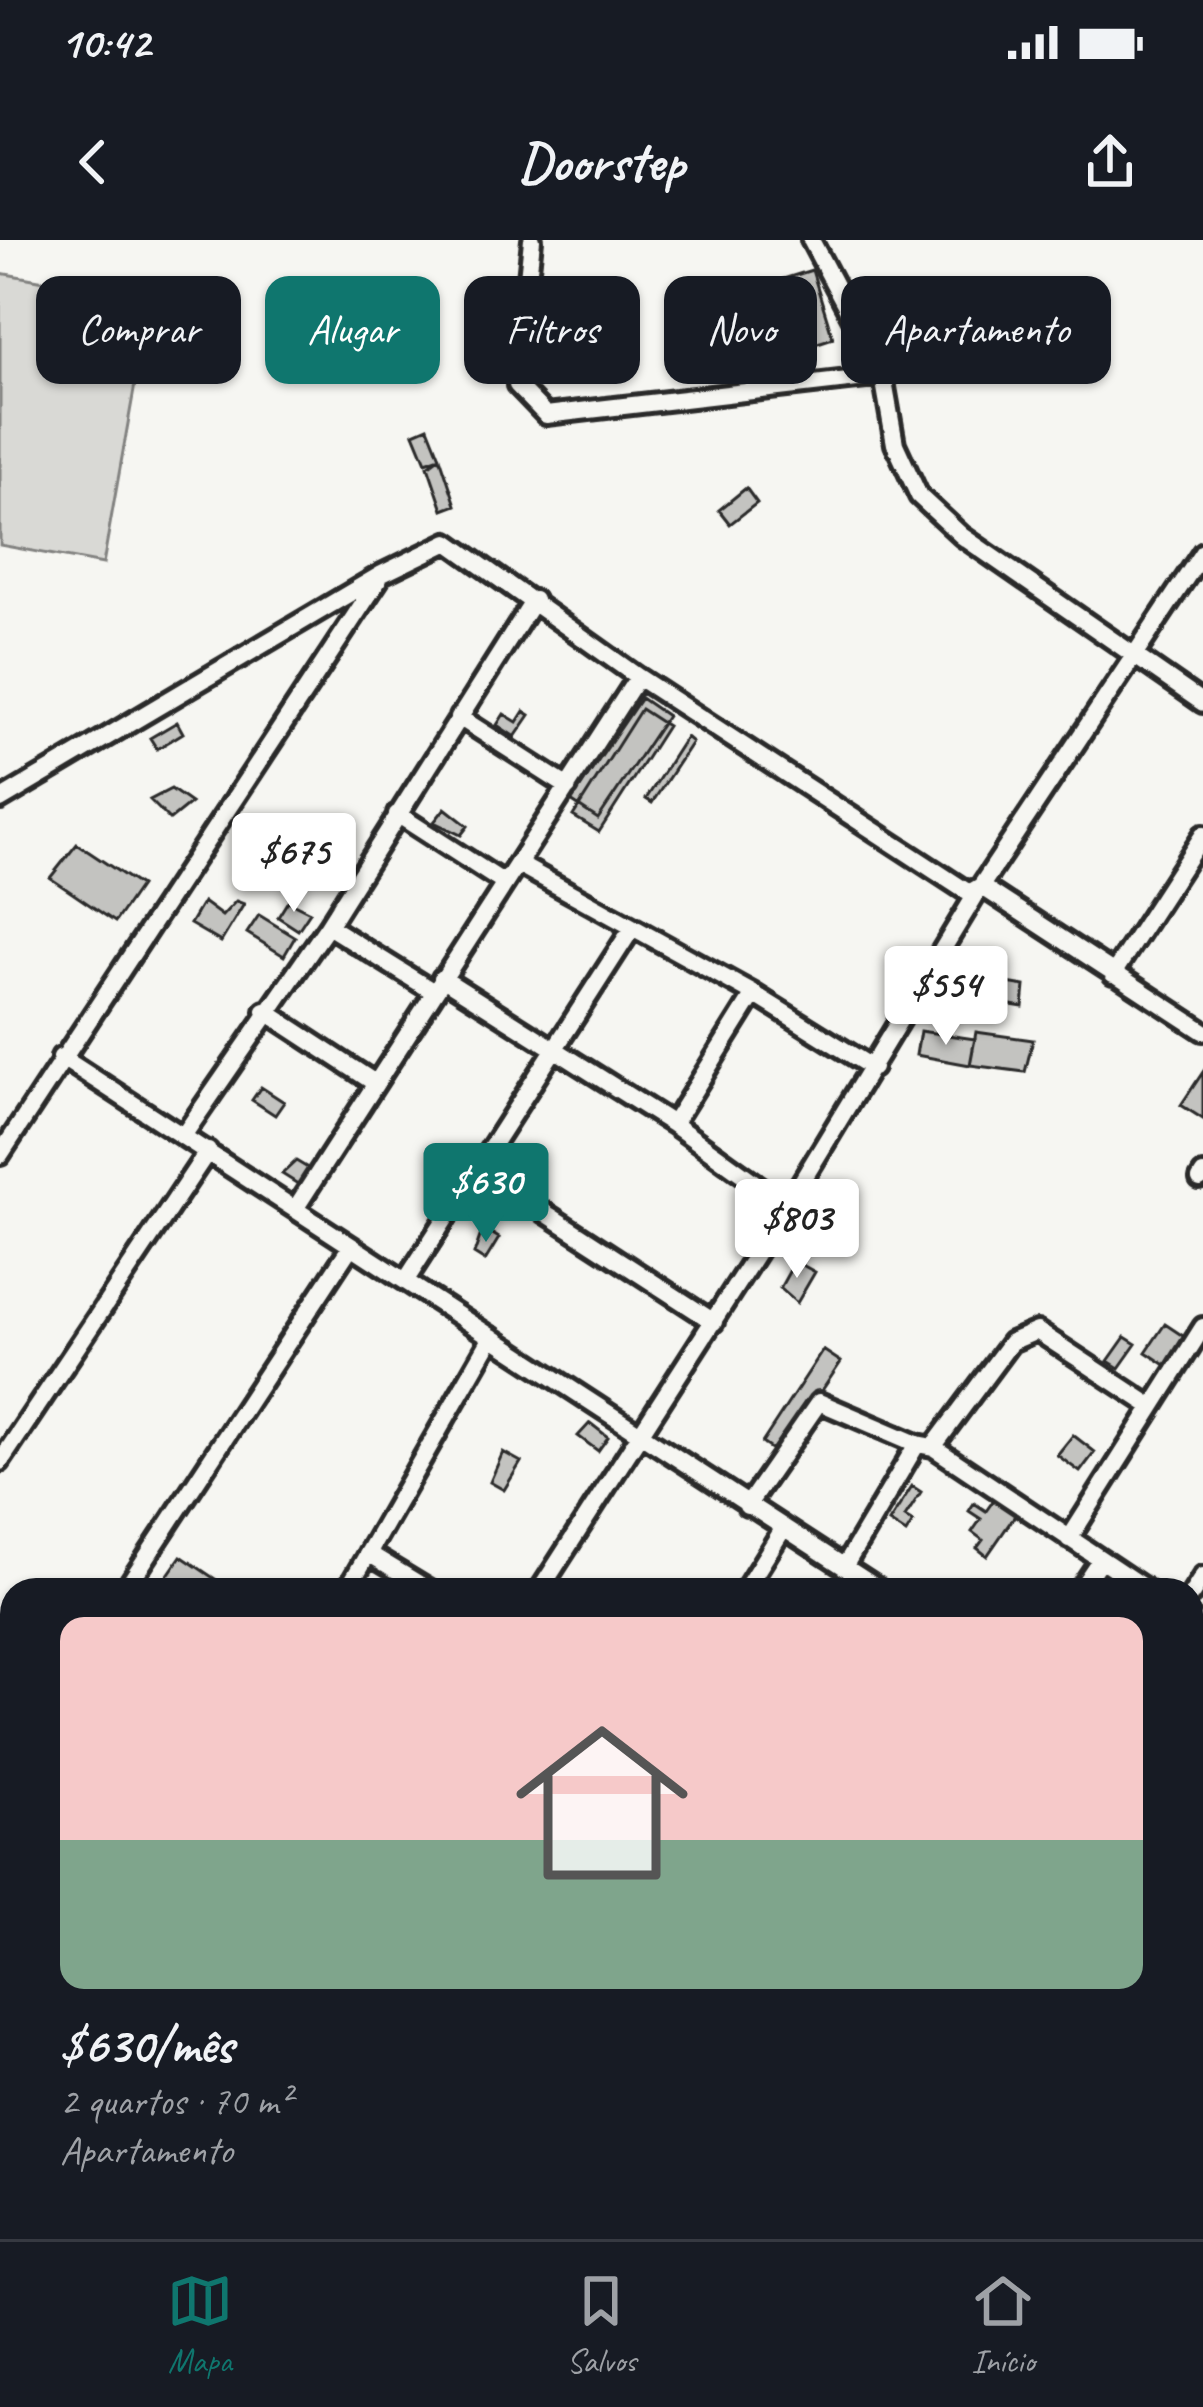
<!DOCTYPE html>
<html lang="pt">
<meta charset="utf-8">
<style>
:root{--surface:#171b24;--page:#20242c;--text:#f1f3f6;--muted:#9ea1a6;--line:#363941;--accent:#0f766e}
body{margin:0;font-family:Caveat,sans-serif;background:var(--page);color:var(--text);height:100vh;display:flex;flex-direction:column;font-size:45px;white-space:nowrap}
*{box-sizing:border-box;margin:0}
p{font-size:39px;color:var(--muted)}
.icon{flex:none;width:66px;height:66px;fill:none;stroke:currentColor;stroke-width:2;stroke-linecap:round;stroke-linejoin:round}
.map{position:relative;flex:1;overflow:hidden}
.details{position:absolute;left:0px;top:1338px;width:1203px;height:663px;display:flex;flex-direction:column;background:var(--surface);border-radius:36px 36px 0 0;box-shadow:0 3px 9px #0004}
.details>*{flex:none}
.hud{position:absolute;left:36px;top:36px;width:1131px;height:108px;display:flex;gap:24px}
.price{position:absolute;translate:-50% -102px;padding:0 27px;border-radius:12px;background:#fff;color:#222;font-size:39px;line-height:78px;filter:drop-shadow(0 3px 6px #0008)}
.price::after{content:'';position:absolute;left:50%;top:72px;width:36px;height:27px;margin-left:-18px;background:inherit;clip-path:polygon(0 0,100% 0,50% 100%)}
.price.selected{background:var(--accent);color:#fff}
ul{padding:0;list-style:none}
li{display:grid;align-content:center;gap:24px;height:636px;padding:0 60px}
li span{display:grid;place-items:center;height:372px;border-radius:24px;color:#555}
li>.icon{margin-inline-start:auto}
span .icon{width:216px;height:216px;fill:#fffc;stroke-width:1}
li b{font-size:51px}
.pill{padding:0 42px;border-radius:24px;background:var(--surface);box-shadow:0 3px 9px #0004;font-size:42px;line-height:108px}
.pill.selected{background:var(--accent);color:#fff}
.status{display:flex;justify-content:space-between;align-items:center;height:84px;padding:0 60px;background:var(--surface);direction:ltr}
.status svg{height:33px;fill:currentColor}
header{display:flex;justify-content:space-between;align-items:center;height:156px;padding:0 60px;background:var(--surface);font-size:54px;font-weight:600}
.tabs{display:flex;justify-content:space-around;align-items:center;height:168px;border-top:3px solid var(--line);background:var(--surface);font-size:33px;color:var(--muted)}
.tabs a{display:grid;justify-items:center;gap:6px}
.tabs .selected{color:var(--accent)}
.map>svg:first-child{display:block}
.green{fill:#d9d9d5;stroke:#828280;stroke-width:3}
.building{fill:#c3c3c0;stroke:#2b2b2b;stroke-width:3}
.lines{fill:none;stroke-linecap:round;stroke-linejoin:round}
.minor-casing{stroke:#2b2b2b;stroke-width:26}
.minor{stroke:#f6f6f2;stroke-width:16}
</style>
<div class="status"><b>10:42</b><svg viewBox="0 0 49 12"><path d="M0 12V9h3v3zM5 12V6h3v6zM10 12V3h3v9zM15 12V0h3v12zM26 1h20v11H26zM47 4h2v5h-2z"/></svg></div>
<header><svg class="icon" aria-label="back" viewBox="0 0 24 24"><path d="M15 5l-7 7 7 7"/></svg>Doorstep<svg class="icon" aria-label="share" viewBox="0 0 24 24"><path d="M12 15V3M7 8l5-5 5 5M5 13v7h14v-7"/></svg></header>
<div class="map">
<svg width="1203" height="1999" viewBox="0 0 1203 1999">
<rect width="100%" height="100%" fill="#f6f6f2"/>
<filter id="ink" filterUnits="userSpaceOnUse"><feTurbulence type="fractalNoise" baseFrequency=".00833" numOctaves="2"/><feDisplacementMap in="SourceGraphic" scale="24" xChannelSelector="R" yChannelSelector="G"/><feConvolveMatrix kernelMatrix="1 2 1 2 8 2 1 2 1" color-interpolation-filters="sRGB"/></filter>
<g filter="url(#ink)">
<!-- green -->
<path class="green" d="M0,33l150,27 -47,264 -103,-19z"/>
<!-- building -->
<path class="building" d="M812,30l21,68 -46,15 -6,-19 27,-9 -3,-10 -6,2 -3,-17 -28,9 -7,-23z
M428,187l12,30 -14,5 -12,-29z
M440,217l16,48 -13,5 -15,-44z
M746,248l11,15 -27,21 -11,-14z
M641,458l26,18 -69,103 -27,-18z
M641,469l26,17 -68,106 -26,-16z
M524,471l6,4 -15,22 -18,-12 7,-11 13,8z
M177,482l6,11 -26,16 -7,-11z
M686,497l6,5 -40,61 -6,-4z
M171,549l20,14 -21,17 -20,-20z
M445,568l23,18 -7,9 -27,-13z
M77,604l63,42 -25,36 -65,-44z
M236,661l8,3 -23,38 -31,-18 13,-22 19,14z
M288,661l22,11 -12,18 -20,-13z
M259,675l36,22 -11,19 -37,-23z
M971,737l54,9 -2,21 -55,-9z
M920,791l55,8 -5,26 -54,-10z
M976,792l57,8 -8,32 -55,-7z
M1203,832v47l-22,-14z
M261,847l23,15 -9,13 -23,-15z
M296,921l15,9 -10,16 -19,-12z
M483,988l16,10 -14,23 -11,-7z
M795,1021l20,11 -18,31 -17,-15z
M1165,1084l24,16 -19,28 -24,-16z
M1125,1097l11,7 -17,24 -11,-7z
M823,1110l18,12 -62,93 -17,-12z
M590,1183l18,14 -10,14 -20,-15z
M1073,1195l22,17 -15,20 -23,-17z
M503,1212l18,10 -17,28 -14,-8z
M912,1246l9,6 -16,25 8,5 -7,11 -17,-11z
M996,1257l22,14 -31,45 -10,-8 6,-8 -11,-8 9,-13 -12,-8 5,-8 12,8z
M181,1316l49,33 -55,1 -12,-8z"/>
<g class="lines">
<!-- minor casing -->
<g class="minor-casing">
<path id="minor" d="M532,0l-15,145 29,30 337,-39
M811,0l72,136 12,68 24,52 43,40 241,167
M459,477l109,70
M0,560l382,-226 66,-32 190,135 331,216 12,-7 222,145
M397,574l107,69
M518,624l236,130 119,74
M328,686l106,66
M1113,734l90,-139
M442,738l231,146 114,82
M265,771l110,72
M61,817l819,533
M673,884l81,-130
M183,896l145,-210 206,-326
M0,915l379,-576
M1200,939l3,-5
M297,966l341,-529
M544,972l170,110
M406,1040l225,-350
M933,1207l214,143
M0,1222l208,-311
M747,1266l72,-104 98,42
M1069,1299l134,-212
M368,1313l61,37
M844,1327l73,-123 16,3 78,-105 26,-11 114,75
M125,1350l226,-344
M347,1350l145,-253
M540,1350l247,-384 194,-320 222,-334
M745,1350l38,-61
M1080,1350l20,-30
M1191,1355l12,-19
M1191,1378l12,8
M0,1395l12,7
M0,1539l12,-18
M1191,1552l12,8
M1191,1625l12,-19
M0,1644l12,8
M0,1752l12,-21
M1191,1918l12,-19
M14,1989l14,10
M365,1989l16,10
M919,1989l15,10
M115,1999l7,-10
M451,1999l6,-10
M614,1999l7,-10
M729,1999l6,-10
M1138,1999l6,-10"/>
</g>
<!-- minor -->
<use href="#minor" class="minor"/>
</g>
</g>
</svg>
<b class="price" style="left:294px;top:675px">$675</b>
<b class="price" style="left:946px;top:808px">$554</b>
<b class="price selected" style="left:486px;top:1005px">$630</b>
<b class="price" style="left:797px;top:1041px">$803</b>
<div class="hud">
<a class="pill">Comprar</a>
<a class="pill selected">Alugar</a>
<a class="pill">Filtros</a>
<a class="pill">Novo</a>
<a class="pill">Apartamento</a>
</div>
<section class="details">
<ul>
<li><span style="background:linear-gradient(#f6c9c9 60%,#7fa58c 0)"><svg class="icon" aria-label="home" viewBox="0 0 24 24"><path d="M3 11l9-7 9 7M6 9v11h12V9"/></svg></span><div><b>$630/mês</b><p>2 quartos · 70 m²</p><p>Apartamento</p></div></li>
</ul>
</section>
</div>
<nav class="tabs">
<a class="selected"><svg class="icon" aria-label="map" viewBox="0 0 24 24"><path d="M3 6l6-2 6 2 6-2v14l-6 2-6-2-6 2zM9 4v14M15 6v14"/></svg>Mapa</a>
<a><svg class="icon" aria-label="saved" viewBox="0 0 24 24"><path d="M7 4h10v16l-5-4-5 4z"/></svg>Salvos</a>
<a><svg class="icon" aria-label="home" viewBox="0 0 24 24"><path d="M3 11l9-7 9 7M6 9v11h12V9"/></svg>Início</a>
</nav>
